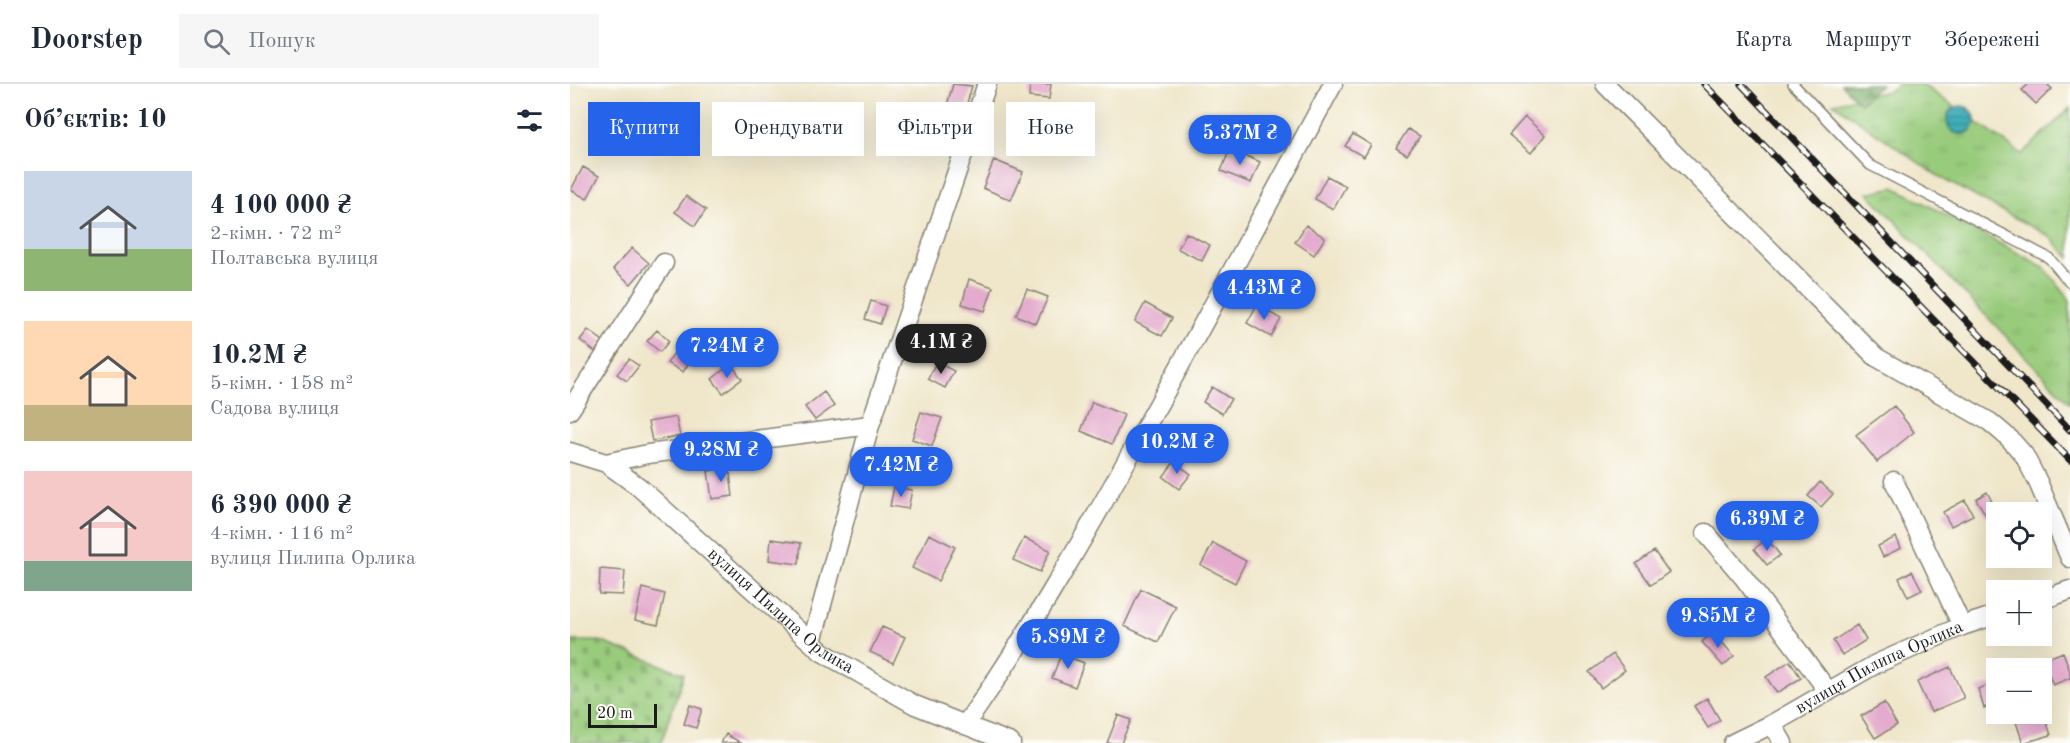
<!DOCTYPE html>
<html lang="uk">
<meta charset="utf-8">
<style>
:root{--surface:#fff;--page:#f6f6f7;--text:#1f2937;--muted:#747a83;--line:#e0e1e3;--accent:#2563eb}
body{margin:0;font-family:"Old Standard TT",serif;background:var(--page);color:var(--text);height:100vh;display:flex;flex-direction:column;font-size:22px;white-space:nowrap}
*{box-sizing:border-box;margin:0}
p{font-size:20px;color:var(--muted)}
.icon{flex:none;width:33px;height:33px;fill:none;stroke:currentColor;stroke-width:2;stroke-linecap:round;stroke-linejoin:round}
.map{position:relative;flex:1;overflow:hidden}
.panel{display:flex;flex-direction:column;background:var(--surface);width:570px}
.panel>*{flex:none}
.guide{position:absolute;left:18px;top:18px;width:570px;height:54px;display:flex;gap:12px}
.controls{position:absolute;left:1416px;top:418px;display:grid;gap:12px}
.controls a{display:grid;place-items:center;width:66px;height:66px;border-radius:0px;background:var(--surface);box-shadow:0 6px 24px #0002;font-size:30px}
.scale{position:absolute;left:18px;bottom:15px;width:69px;box-sizing:border-box;padding-left:6px;border:3px solid #1c1c1c;border-top:0;font-size:16px;line-height:21px;white-space:nowrap;color:#1c1c1c;-webkit-text-stroke:4px #fdfcf7;paint-order:stroke}
.price{position:absolute;translate:-50% -51px;padding:0 14px;border-radius:21px;background:var(--accent);color:#fff;font-size:20px;line-height:39px;filter:drop-shadow(0 2px 3px #0008)}
.price::after{content:'';position:absolute;left:50%;top:36px;width:18px;height:14px;margin-left:-9px;background:inherit;clip-path:polygon(0 0,100% 0,50% 100%)}
.price.on{background:#222;color:#fff}
ul{padding:0;list-style:none}
li{display:flex;align-items:center;gap:18px;height:150px;padding:0 24px}
li span{display:grid;place-items:center;flex:none;width:168px;height:120px;border-radius:0px;color:#555}
li>.icon{margin-inline-start:auto}
span .icon{width:72px;height:72px;fill:#fffc;stroke-width:1}
li b{font-size:26px}
h2{display:flex;justify-content:space-between;align-items:center;height:72px;padding:0 24px;font-size:26px}
.pill{padding:0 21px;border-radius:0px;background:var(--surface);box-shadow:0 6px 24px #0002;font-size:21px;line-height:54px}
.pill.on{background:var(--accent);color:#fff}
header{display:flex;align-items:center;gap:36px;box-sizing:border-box;height:84px;padding:0 30px;background:var(--surface);border-bottom:2px solid var(--line)}
header strong{font-size:28px}
nav{display:flex;gap:33px;margin-inline-start:auto;font-size:21px}
.search{width:420px;height:54px;background:var(--page);display:flex;align-items:center;gap:15px;box-sizing:border-box;padding:0 21px;border-radius:0px;color:var(--muted);font-size:22px}
main{display:flex;flex:1;min-height:0}
.map>svg:first-child{display:block}
.grass{fill:url(#grass-tufts);stroke:#5a744c;stroke-width:1.5}
.forest{fill:url(#forest-firs);stroke:#4b6644;stroke-width:1.5}
.cemetery{fill:url(#cemetery-stones);stroke:#5a744c;stroke-width:1.5}
.water{fill:url(#water-rules);stroke:#2c646a;stroke-width:1.5}
.building{fill:#e4abce}
.lines{fill:none;stroke-linecap:round;stroke-linejoin:round}
.service-casing{stroke:#868274;stroke-width:12}
.minor-casing{stroke:#868274;stroke-width:21}
.service{stroke:#fff;stroke-width:9}
.minor{stroke:#fff;stroke-width:18}
.rail-casing{stroke:#1c1c1c;stroke-width:7}
.rail{stroke:#fdfcf7;stroke-width:4.5;stroke-dasharray:14;stroke-linecap:butt}
.labels{text-anchor:middle;dominant-baseline:central;stroke-width:6;stroke-linejoin:round;paint-order:stroke}
.street-label{font-size:18px;fill:#1c1c1c;stroke:#fdfcf7}
</style>
<header>
<strong>Doorstep</strong>
<div class="search"><svg class="icon" aria-label="search" viewBox="0 0 24 24"><circle cx="10" cy="10" r="6"/><path d="M15 15l6 6"/></svg>Пошук</div>
<nav><a>Карта</a><a>Маршрут</a><a>Збережені</a></nav>
</header>
<main>
<section class="panel">
<h2>Об’єктів: 10<svg class="icon" aria-label="filters" viewBox="0 0 24 24"><path d="M4 7h16M4 17h16"/><circle cx="9" cy="7" r="2"/><circle cx="15" cy="17" r="2"/></svg></h2>
<ul>
<li><span style="background:linear-gradient(#c9d6e8 65%,#8fb573 0)"><svg class="icon" aria-label="home" viewBox="0 0 24 24"><path d="M3 11l9-7 9 7M6 9v11h12V9"/></svg></span><div><b>4 100 000 ₴</b><p>2-кімн. · 72 m²</p><p>Полтавська вулиця</p></div></li>
<li><span style="background:linear-gradient(#ffd9b3 70%,#c2b280 0)"><svg class="icon" aria-label="home" viewBox="0 0 24 24"><path d="M3 11l9-7 9 7M6 9v11h12V9"/></svg></span><div><b>10.2M ₴</b><p>5-кімн. · 158 m²</p><p>Садова вулиця</p></div></li>
<li><span style="background:linear-gradient(#f6c9c9 75%,#7fa58c 0)"><svg class="icon" aria-label="home" viewBox="0 0 24 24"><path d="M3 11l9-7 9 7M6 9v11h12V9"/></svg></span><div><b>6 390 000 ₴</b><p>4-кімн. · 116 m²</p><p>вулиця Пилипа Орлика</p></div></li>
</ul>
</section>
<div class="map">
<svg width="1500" height="659" viewBox="0 0 1500 659">
<defs>
<pattern id="grass-tufts" width="24" height="20" patternUnits="userSpaceOnUse" patternTransform="scale(1.5)"><rect width="24" height="20" fill="#99cb7b"/><path d="M3 7l-1-3M5 7V3M7 7l1-3M15 17l-1-3M17 17v-4M19 17l1-3" fill="none" stroke="#83ae6a"/></pattern>
<pattern id="forest-firs" width="22" height="20" patternUnits="userSpaceOnUse" patternTransform="scale(1.5)"><rect width="22" height="20" fill="#7aaf6b"/><path d="M5 1l3.5 6h-7zM16 11l3.5 6h-7z" fill="#638e57"/></pattern>
<pattern id="cemetery-stones" width="16" height="16" patternUnits="userSpaceOnUse" patternTransform="scale(1.5)"><rect width="16" height="16" fill="#99cb7b"/><path d="M2 7V4a2 2 0 0 1 4 0v3zM10 15v-3a2 2 0 0 1 4 0v3z" fill="#83ae6a"/></pattern>
<pattern id="water-rules" width="6" height="5" patternUnits="userSpaceOnUse" patternTransform="scale(1.5)"><rect width="6" height="5" fill="#3cacb7"/><path d="M0 2.5h6" fill="none" stroke="#328b94"/></pattern>
</defs>
<rect width="100%" height="100%" fill="#fdfcf7"/>
<filter id="ink" filterUnits="userSpaceOnUse"><feTurbulence type="fractalNoise" baseFrequency=".0167" numOctaves="2"/><feDisplacementMap in="SourceGraphic" scale="12" xChannelSelector="R" yChannelSelector="G"/><feConvolveMatrix kernelMatrix="1 2 1 2 8 2 1 2 1" color-interpolation-filters="sRGB"/></filter>
<filter id="wash" filterUnits="userSpaceOnUse"><feTurbulence type="fractalNoise" baseFrequency=".008" numOctaves="4" result="noise"/><feDisplacementMap in="SourceGraphic" scale="24" xChannelSelector="R" yChannelSelector="G"/><feGaussianBlur stdDeviation="1.35" result="paint"/><feColorMatrix in="noise" values="0 0 0 0 0 0 0 0 0 0 0 0 0 0 0 0 0 1.4 0 .05"/><feComposite in="paint" operator="in"/></filter>
<g filter="url(#wash)">
<rect width="100%" height="100%" fill="#f0e7cb"/>
<!-- grass -->
<path class="grass" d="M1327,0h25l100,70 48,-46v150l-21,-22 -108,-58 -108,-75 59,-13z
M1324,103l150,80 26,33v103l-202,-210z"/>
<!-- forest -->
<path class="forest" d="M1271,0h40l-21,19z"/>
<!-- cemetery -->
<path class="cemetery" d="M0,557h30l84,33 -23,69h-91z"/>
<!-- water -->
<path class="water" d="M1377 36a14 14 0 1 1 28 0a14 14 0 1 1-28 0Z"/>
<g id="blocks">
<!-- building -->
<path class="building" d="M383,0l19,2 -7,24 -18,-5z
M460,0h21l-2,15 -20,-2z
M1459,0h18l5,5 -16,15 -14,-14z
M955,33l20,18 -14,18 -22,-18z
M838,45l12,7 -13,19 -11,-7z
M783,50l18,11 -7,12 -19,-11z
M660,65l30,13 -9,21 -30,-12z
M424,76l29,12 -12,28 -28,-12z
M13,83l16,9 -12,23 -16,-9z
M757,92l19,10 -13,23 -18,-10z
M116,112l20,14 -11,16 -20,-14z
M736,141l19,13 -11,17 -19,-13z
M616,149l24,12 -8,16 -24,-12z
M62,164l17,15 -18,21 -18,-15z
M399,195l24,8 -8,24 -23,-7z
M457,205l21,8 -12,27 -20,-9z
M301,217l15,5 -6,18 -15,-5z
M575,219l27,15 -10,18 -27,-14z
M687,221l24,14 -10,18 -24,-14z
M18,246l15,11 -8,11 -15,-12z
M87,246l12,11 -9,11 -13,-11z
M104,269l15,10 -6,9 -16,-9z
M59,275l10,7 -12,15 -10,-7z
M366,278l18,9 -9,17 -17,-9z
M161,280l11,15 -19,14 -11,-14z
M642,303l19,12 -9,15 -19,-12z
M254,308l10,14 -19,14 -10,-13z
M522,318l32,13 -12,29 -31,-13z
M1324,322l20,26 -37,30 -21,-27z
M351,328l21,6 -10,28 -20,-7z
M106,333l4,19 -28,5 -4,-19z
M604,378l17,12 -12,15 -16,-12z
M159,383l4,29 -21,3 -4,-28z
M1250,398l13,12 -12,13 -13,-11z
M324,403l18,3 -4,19 -18,-3z
M1417,408l10,19 -10,6 -11,-18z
M1395,416l8,15 -22,11 -8,-14z
M359,450l26,13 -17,34 -26,-13z
M1326,453l5,11 -18,9 -5,-11z
M454,454l26,12 -10,22 -27,-12z
M201,455l30,4 -2,21 -30,-4z
M1197,455l13,16 -13,10 -13,-16z
M643,459l33,18 -11,22 -34,-18z
M1084,467l15,21 -18,13 -15,-21z
M30,485l25,2 -2,24 -24,-1z
M1342,487l10,19 -14,7 -9,-19z
M72,504l23,6 -7,31 -23,-5z
M571,505l35,17 -18,36 -34,-16z
M1287,541l9,15 -24,15 -9,-14z
M312,543l23,10 -12,26 -23,-11z
M1143,548l21,24 -11,10 -21,-24z
M1493,568l7,19v7l-17,7 -10,-25z
M491,570l23,9 -9,24 -23,-9z
M1043,570l12,16 -24,18 -12,-16z
M1220,577l11,17 -24,15 -11,-16z
M1380,583l14,31 -33,14 -14,-30z
M1421,600l5,19 -12,5 -6,-19z
M1137,614l13,22 -12,8 -14,-22z
M1314,619l13,22 -22,13 -14,-22z
M120,621l12,4 -6,19 -12,-4z
M1472,625l9,26 -28,8 -7,-21 26,-8z
M548,631l13,5 -10,23h-14z
M156,650l15,9h-20z"/>
</g>
</g>
<g filter="url(#ink)">
<use href="#blocks" fill-opacity="0" stroke="#868274" stroke-width="1.5"/>
<g class="lines">
<!-- service casing -->
<g class="service-casing">
<path id="service" d="M1223,0l77,81 179,93 21,25"/>
</g>
<!-- minor casing -->
<g class="minor-casing">
<g id="minor">
<path d="M1035,0l271,273 114,65 20,17 14,16 14,27 32,76"/>
<path d="M0,326l94,-147"/>
<path id="s1" d="M0,368l36,11 33,24 183,165 93,53 96,38"/>
<path d="M36,379l42,-9 222,-29"/>
<path d="M1324,397l68,145"/>
<path d="M1136,449l38,45 84,113"/>
<path d="M1472,516l28,-10"/>
<path d="M242,558l58,-217 117,-341"/>
<path d="M1202,640l11,19"/>
<path d="M395,641c63,-89 117,-184 170,-279 68,-120 133,-241 198,-362"/>
<path id="s2" d="M1163,659l39,-19 104,-60 86,-38 34,-11"/>
</g>
</g>
<!-- service -->
<use href="#service" class="service"/>
<!-- minor -->
<use href="#minor" class="minor"/>
<!-- rail casing -->
<g class="rail-casing">
<path id="rail" d="M1134,0l366,376
M1171,0l329,346"/>
</g>
<!-- rail -->
<use href="#rail" class="rail"/>
</g>
</g>
<g class="labels">
<!-- street labels -->
<g class="street-label">
<text stroke="none"><textPath href="#s1" startOffset="267">вулиця Пилипа Орлика</textPath></text>
<text stroke="none"><textPath href="#s2" startOffset="165">вулиця Пилипа Орлика</textPath></text>
</g>
</g>
</svg>
<div class="controls">
<a><svg class="icon" aria-label="locate" viewBox="0 0 24 24"><circle cx="12" cy="12" r="6"/><path d="M12 2v4M12 18v4M2 12h4M18 12h4"/></svg></a>
<a>+</a>
<a>−</a>
</div>
<div class="scale">20 m</div>
<b class="price" style="left:670px;top:82px">5.37M ₴</b>
<b class="price" style="left:694px;top:237px">4.43M ₴</b>
<b class="price on" style="left:371px;top:291px">4.1M ₴</b>
<b class="price" style="left:157px;top:295px">7.24M ₴</b>
<b class="price" style="left:607px;top:391px">10.2M ₴</b>
<b class="price" style="left:151px;top:399px">9.28M ₴</b>
<b class="price" style="left:331px;top:414px">7.42M ₴</b>
<b class="price" style="left:1197px;top:468px">6.39M ₴</b>
<b class="price" style="left:1148px;top:565px">9.85M ₴</b>
<b class="price" style="left:498px;top:586px">5.89M ₴</b>
<div class="guide">
<a class="pill on">Купити</a>
<a class="pill">Орендувати</a>
<a class="pill">Фільтри</a>
<a class="pill">Нове</a>
</div>
</div>
</main>
